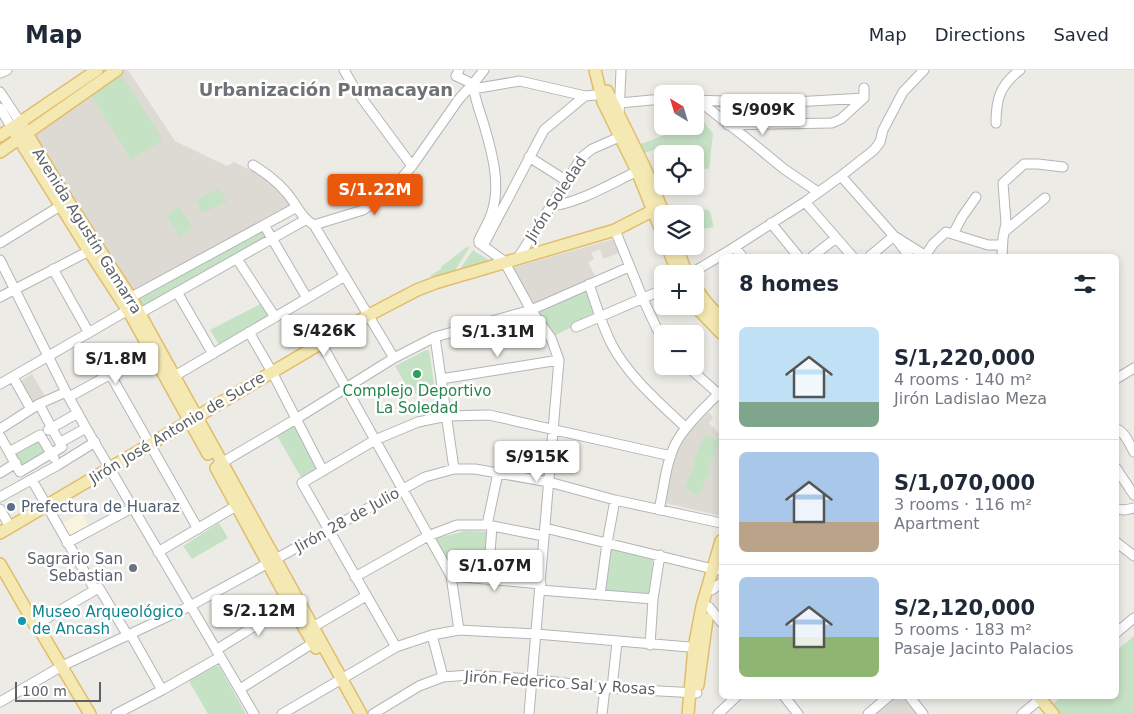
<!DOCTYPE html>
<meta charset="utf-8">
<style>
:root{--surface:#fff;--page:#f2f2f3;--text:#1f2937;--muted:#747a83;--line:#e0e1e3;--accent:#ea580c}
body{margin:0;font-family:"DejaVu Sans",sans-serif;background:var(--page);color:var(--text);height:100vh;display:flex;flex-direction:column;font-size:19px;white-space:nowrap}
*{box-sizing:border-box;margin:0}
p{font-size:16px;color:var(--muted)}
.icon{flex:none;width:28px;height:28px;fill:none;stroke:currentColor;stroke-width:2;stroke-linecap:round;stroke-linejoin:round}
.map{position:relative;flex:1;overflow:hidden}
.panel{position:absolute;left:719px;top:184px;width:400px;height:445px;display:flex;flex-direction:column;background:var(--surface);border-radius:8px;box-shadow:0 2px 8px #0003}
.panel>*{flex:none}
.needle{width:32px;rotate:322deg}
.controls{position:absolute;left:654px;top:15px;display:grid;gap:10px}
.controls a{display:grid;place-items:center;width:50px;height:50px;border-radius:8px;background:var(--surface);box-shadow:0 2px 8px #0003;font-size:25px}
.scale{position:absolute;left:15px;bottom:12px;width:86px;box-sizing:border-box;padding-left:5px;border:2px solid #5d6064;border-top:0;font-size:14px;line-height:18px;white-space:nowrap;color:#5d6064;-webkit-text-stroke:4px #fff;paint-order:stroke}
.price{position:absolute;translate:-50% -42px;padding:0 11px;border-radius:5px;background:#fff;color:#222;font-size:16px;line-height:32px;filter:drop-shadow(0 1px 2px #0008)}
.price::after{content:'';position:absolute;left:50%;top:30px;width:15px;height:11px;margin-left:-8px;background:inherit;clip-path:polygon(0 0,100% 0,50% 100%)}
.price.active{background:var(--accent);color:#fff}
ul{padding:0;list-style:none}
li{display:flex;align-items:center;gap:15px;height:125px;padding:0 20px}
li+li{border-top:1px solid var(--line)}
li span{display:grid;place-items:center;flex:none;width:140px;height:100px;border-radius:8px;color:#555}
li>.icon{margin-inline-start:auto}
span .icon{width:60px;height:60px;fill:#fffc;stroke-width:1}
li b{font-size:21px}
h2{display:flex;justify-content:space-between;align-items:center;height:60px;padding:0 20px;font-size:21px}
header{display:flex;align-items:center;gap:30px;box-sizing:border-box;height:70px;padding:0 25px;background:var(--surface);border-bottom:1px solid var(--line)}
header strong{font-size:24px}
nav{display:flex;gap:28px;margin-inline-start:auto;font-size:18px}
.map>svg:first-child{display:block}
.commercial{fill:#faf3de}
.education{fill:#dddad4}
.green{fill:#c6e2c5}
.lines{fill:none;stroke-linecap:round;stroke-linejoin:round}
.minor-casing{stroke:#b2b5b8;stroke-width:11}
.major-casing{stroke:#e0bd6c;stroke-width:14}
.minor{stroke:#fff;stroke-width:9}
.major{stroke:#f5e9b3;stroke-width:11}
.leisure-dot{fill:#2e9e5b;stroke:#fff;stroke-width:2}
.service-dot{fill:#5c6f8a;stroke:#fff;stroke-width:2}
.worship-dot{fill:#6b7280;stroke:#fff;stroke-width:2}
.culture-dot{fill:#0f9aa8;stroke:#fff;stroke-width:2}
.labels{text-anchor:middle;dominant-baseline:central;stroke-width:5;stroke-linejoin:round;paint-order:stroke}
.street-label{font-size:15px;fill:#5d6064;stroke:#fff}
.leisure-label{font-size:15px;fill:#27864d;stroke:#fff}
.service-label{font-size:15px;fill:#4e5e75;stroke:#fff;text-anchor:start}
.worship-label{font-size:15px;fill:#5b616d;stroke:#fff;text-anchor:end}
.culture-label{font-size:15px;fill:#0d838f;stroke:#fff;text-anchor:start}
.quarter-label{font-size:18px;font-weight:bold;fill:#6e7276;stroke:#fff}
</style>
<header>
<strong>Map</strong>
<nav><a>Map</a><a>Directions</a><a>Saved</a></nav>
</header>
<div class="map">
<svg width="1134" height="644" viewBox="0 0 1134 644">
<rect width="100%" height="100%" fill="#edebe5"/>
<!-- commercial -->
<path class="commercial" d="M81,443l9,16 -18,10 -9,-16z"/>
<!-- education -->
<path class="education" d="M125,0h3l47,71 52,25 7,-4 22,11 17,11 19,23 -160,87 -101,-160z
M614,169l5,14 -16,6 -3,-10 -9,4 3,6 -6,4 8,14 -62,27 -22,-34 3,-3z
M32,304l13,22 -16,9 -12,-22z
M709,342l4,6 -4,5 12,12v81l-56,-13 11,-53 15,-20z
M895,626h7l15,18h-43z"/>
<!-- green -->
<path class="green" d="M122,5l41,65 -32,20 -40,-65z
M703,51l10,13 -4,35 -14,-1v-14l-27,-1 -8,2 -3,-6 -16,5 -3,-9 51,-19h6v-2z
M220,118l7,14 -25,11 -6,-13z
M179,136l14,22 -13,9 -14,-22z
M707,139l3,3 4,15 -18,3 -1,-16 -4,-1z
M263,158l5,10 -127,71 -5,-10z
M468,176l1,2 -15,24 -23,6v-3l10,-6v-2z
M473,180l20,13 -36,10z
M583,219l4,2 10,24 -46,22 -15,-28z
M264,232l8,13 -52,31 -10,-16z
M426,280h3l6,41 -24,3 -16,-28z
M293,355l26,44 -17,10 -26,-45z
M40,365l11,19 -31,18 -11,-20z
M705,365l15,6 -12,28 2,2 -11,24 -15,-7 11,-24 -3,-1z
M219,453l9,15 -36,21 -9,-13z
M465,461l24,1 -3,46 -33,-4 -19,-35z
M614,478l39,12 -3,35 -45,-2 6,-43z
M1134,566v78h-76l-7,-8 11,-10h54v-45z
M215,596h4l27,48h-38l-19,-33z"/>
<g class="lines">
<!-- minor casing -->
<g class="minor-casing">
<path id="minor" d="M344,0l11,19 57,77
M459,0l-3,6 17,8c1,13 7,28 11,41 8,27 17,59 8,87 -3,10 -9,19 -13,28v3l25,18 27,49 20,28 8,22 -30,354
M0,3l7,-3
M473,14l11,-14
M0,22l20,30
M695,30l82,3 87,-5
M696,32l8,3 46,36 34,28 34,23
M620,33l42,-4
M0,38l12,20
M619,45l2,-45
M996,53c0,-24 4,-38 24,-53
M728,55l104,-2 9,-4 23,-21v-10
M529,87l38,24
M253,95c12,8 23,15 33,27 10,11 14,25 28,33l80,133
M841,106l53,60 15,20
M805,132l47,54
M550,136c29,-2 65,-25 92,-37
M771,153l27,33
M264,155l43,73
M314,155l49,-15 29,-21 20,-23 47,-67 8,-9 53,-9 65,15 22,-2
M615,160l28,69 14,30 5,7
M1004,162l41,-34
M953,164l9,-17 14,-20
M0,173l65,-40
M483,176l61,-116 41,-34
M735,178l7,8
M813,186l23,-18
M870,186l24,-20 32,20
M925,186l8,-12 13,-12 42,13h14
M1002,186l1,-18 3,-15 -3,-40 21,-19h14l25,3
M518,188l64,-101 10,-8 32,-14
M237,189l38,58
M0,190l66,132 20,36 168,286
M53,199l36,64
M690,204l40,-24 75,-48 36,-26 33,-26 6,-8 3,-12 20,-38 21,-22
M589,214c7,20 13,42 23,61 17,32 48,58 74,83
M177,222l36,62
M0,227l93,-48
M126,230l171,-93
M135,246l170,-96
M576,257l86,-37
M249,262l23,40 51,99
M435,267l19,132
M321,273l130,233 8,54
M687,296l34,30
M110,304l88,155
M13,307l18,32
M173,307l172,-101
M441,309l118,-19
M1116,309l18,-11
M0,314l128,-74
M69,327l82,-45
M0,359l39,-25 27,-12
M1116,359c9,2 13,15 18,23
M48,360l30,-17
M0,366l20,36 42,-25 -23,-43
M61,372l25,-14
M9,382l31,-17 14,23
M218,395l78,-46 98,-61 41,-21 96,-27 98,-43
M1116,398l18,27
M0,403l16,-10
M32,410l63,110
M0,427l58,-32 37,-23
M0,439l10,18
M1116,439l9,1 9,-2
M659,440c5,-22 7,-50 18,-69 11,-19 29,-34 44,-50
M487,455l11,-52
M545,458l172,42
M1116,472l18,14
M67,473l65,-35
M158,482l78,-46
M451,506l90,8
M355,507l73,-41 29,-11h30l57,11
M488,510l4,-54
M706,519l6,1 9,-7
M95,520l4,-2 29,48
M540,520l113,9
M600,525l7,-52 8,-43
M702,536l7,1 12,15
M35,555l60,-35
M313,557l53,-31
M1116,563l18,-15
M131,565l31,55
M432,565l11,42
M650,575l3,-46 7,-44
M396,577l-94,-164 73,-43 43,-18 29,-6 42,-1 182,41
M216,580l74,-46
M612,618l5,-46
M240,619l73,-46
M784,626l14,18
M909,626l14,18
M0,632l62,-36 128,-60 235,-129 29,-8h21l74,13 66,18 106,23
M116,644l46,-24 58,-33
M282,644l114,-67 36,-12 27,-5 77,4 165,14
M373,644l46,-28 24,-9 27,-2 62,4 73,9 92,5
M602,644l3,-26
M718,644l19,-18
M868,644l21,-18
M1022,644l22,-18"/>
</g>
<!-- major casing -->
<g class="major-casing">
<path id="major" d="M595,0l8,32 34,69 25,62
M607,21l38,77 19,46
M20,52l48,79 63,97 230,416
M12,58l77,123 43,66 76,137
M0,66l97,-66
M0,82l117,-82
M667,176l11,28
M676,176l11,28
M695,217l11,15 15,17
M695,236l26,27
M216,398l74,136 26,44
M0,463l369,-218 48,-25 18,-7 180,-53 39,-20 8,-1
M0,494l35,61 3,2 52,87
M698,615l9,-66
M1038,626l15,18
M688,644l6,-66 8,-42 19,-65"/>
</g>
<!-- minor -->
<use href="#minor" class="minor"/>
<!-- major -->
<use href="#major" class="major"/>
</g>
<!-- markers -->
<circle class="leisure-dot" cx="417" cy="304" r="5"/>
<circle class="service-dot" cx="11" cy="437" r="5"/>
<circle class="worship-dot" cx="133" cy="498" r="5"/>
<circle class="culture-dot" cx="22" cy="551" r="5"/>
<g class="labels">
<!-- street labels -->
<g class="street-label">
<text transform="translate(556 129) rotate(-57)">Jirón Soledad</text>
<text transform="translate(87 161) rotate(58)">Avenida Agustín Gamarra</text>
<text transform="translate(177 358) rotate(-31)">Jirón José Antonio de Sucre</text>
<text transform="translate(347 450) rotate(-29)">Jirón 28 de Julio</text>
<text transform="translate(560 613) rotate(4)">Jirón Federico Sal y Rosas</text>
</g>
<!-- leisure labels -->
<g class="leisure-label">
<text x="417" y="321">Complejo Deportivo<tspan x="417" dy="17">La Soledad</tspan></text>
</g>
<!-- service labels -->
<g class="service-label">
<text x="21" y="437">Prefectura de Huaraz</text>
</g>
<!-- worship labels -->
<g class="worship-label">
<text x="123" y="489">Sagrario San<tspan x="123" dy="17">Sebastian</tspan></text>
</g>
<!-- culture labels -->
<g class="culture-label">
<text x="32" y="542">Museo Arqueológico<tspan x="32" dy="17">de Ancash</tspan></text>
</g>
<!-- quarter labels -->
<g class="quarter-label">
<text x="326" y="19">Urbanización Pumacayan</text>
</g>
</g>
</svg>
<div class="controls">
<a><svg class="needle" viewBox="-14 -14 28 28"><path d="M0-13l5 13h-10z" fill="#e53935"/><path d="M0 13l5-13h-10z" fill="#747a83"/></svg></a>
<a><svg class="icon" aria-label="locate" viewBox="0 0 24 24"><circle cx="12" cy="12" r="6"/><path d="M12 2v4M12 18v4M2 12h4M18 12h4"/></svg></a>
<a><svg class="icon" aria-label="layers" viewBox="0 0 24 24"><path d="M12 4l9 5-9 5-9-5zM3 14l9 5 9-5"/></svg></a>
<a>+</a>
<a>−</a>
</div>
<div class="scale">100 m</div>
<b class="price" style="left:763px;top:66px">S/909K</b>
<b class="price active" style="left:375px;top:146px">S/1.22M</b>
<b class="price" style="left:324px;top:287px">S/426K</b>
<b class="price" style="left:498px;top:288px">S/1.31M</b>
<b class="price" style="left:116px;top:315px">S/1.8M</b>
<b class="price" style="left:537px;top:413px">S/915K</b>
<b class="price" style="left:495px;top:522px">S/1.07M</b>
<b class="price" style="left:259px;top:567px">S/2.12M</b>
<section class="panel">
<h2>8 homes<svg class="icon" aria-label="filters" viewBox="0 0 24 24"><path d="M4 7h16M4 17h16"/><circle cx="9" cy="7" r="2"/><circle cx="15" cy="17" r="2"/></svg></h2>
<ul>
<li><span style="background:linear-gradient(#bfe0f5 75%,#7fa58c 0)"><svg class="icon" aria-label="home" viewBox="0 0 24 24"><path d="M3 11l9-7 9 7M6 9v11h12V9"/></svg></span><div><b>S/1,220,000</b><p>4 rooms · 140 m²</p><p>Jirón Ladislao Meza</p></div></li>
<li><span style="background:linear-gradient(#a9c7e8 70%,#b9a48a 0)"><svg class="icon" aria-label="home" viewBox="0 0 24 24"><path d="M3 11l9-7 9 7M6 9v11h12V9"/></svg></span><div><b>S/1,070,000</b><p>3 rooms · 116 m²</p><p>Apartment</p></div></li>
<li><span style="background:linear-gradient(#a9c7e8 60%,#8fb573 0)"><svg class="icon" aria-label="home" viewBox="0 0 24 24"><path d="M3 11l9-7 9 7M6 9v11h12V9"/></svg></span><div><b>S/2,120,000</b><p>5 rooms · 183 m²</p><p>Pasaje Jacinto Palacios</p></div></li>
</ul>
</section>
</div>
